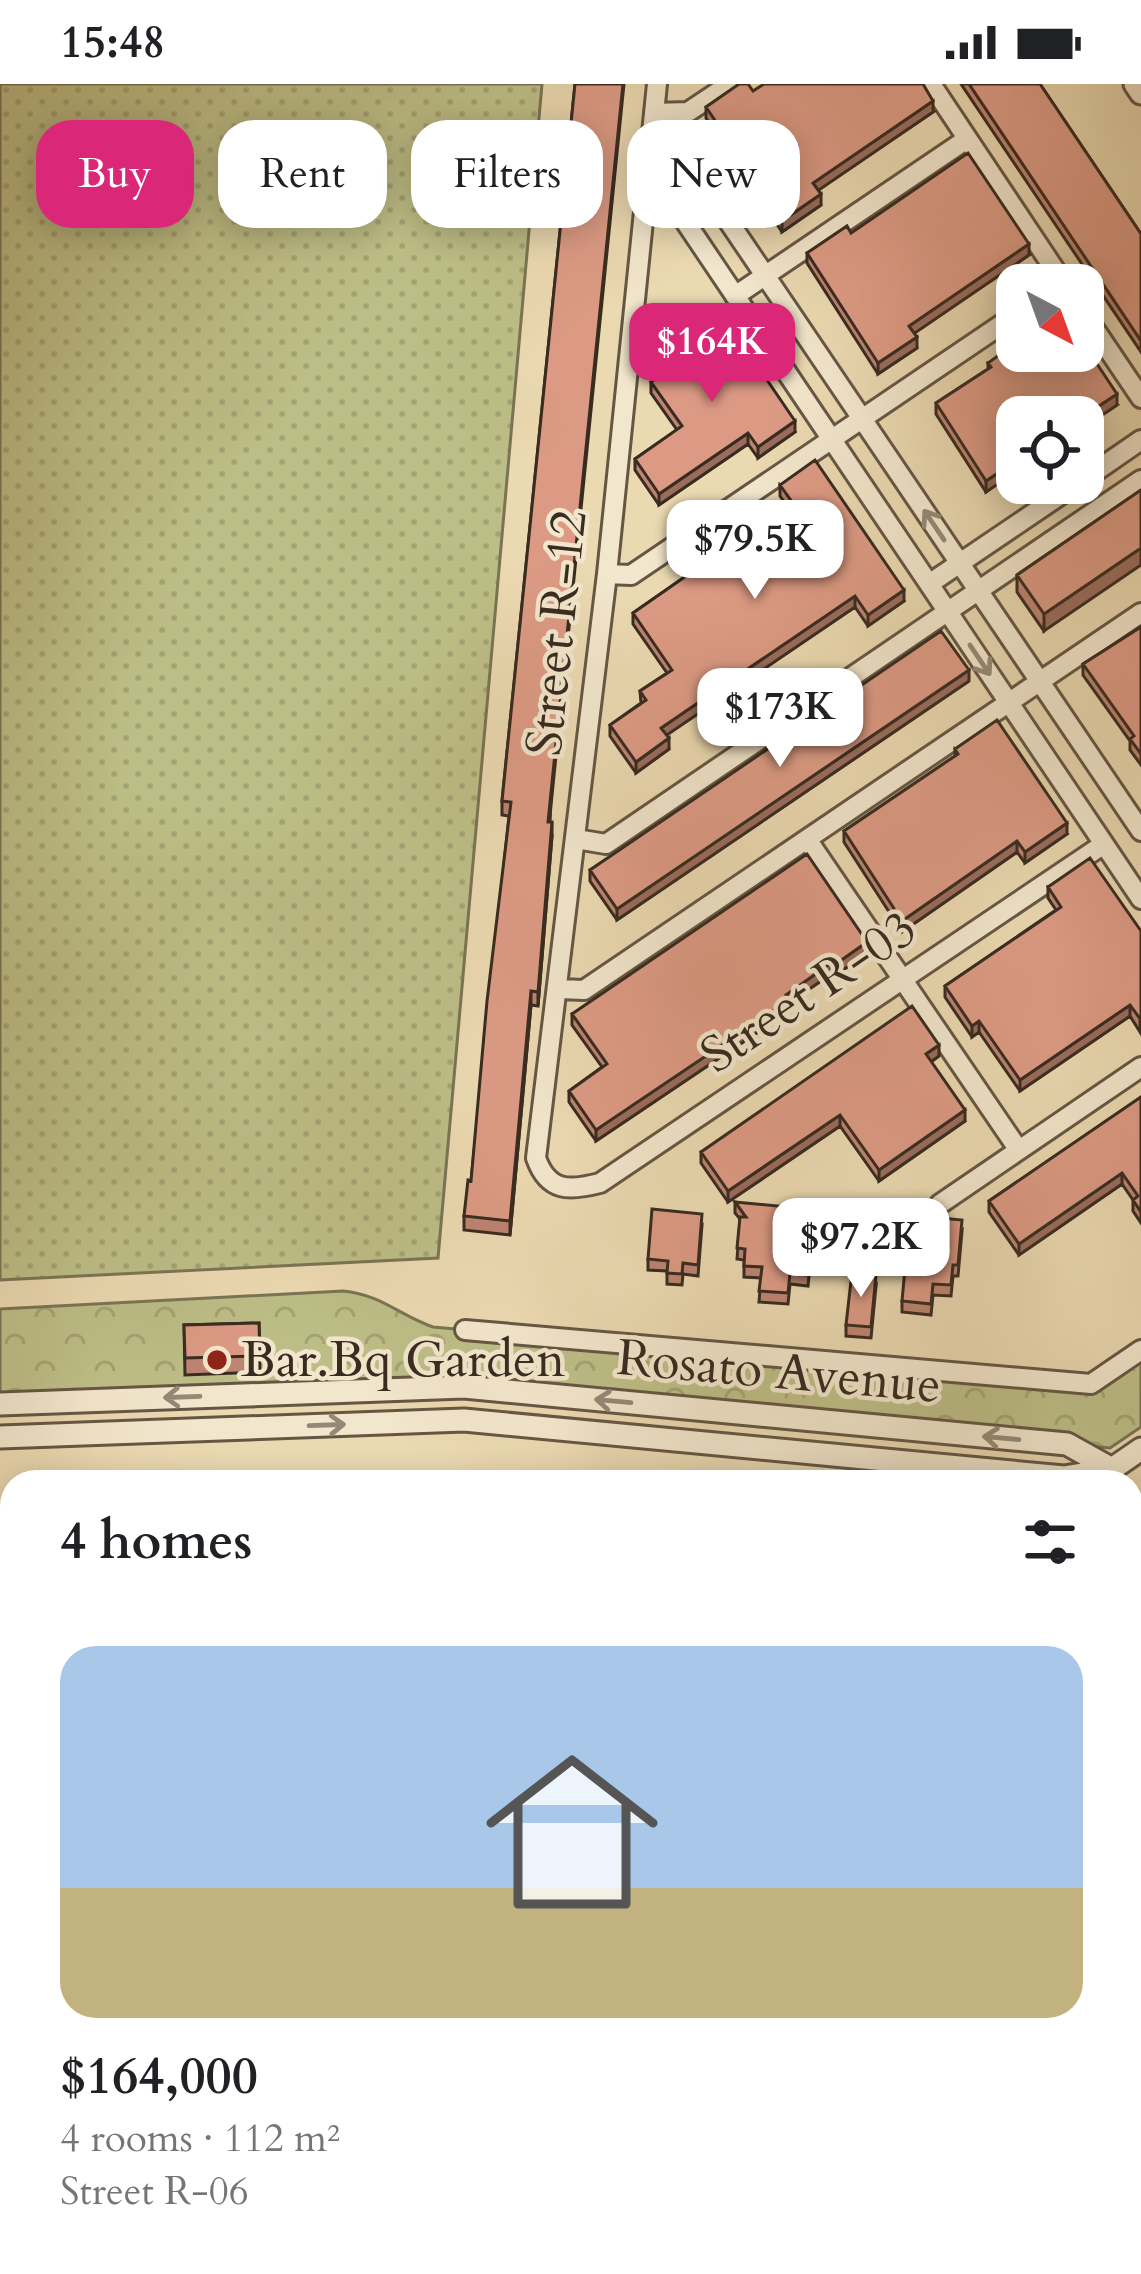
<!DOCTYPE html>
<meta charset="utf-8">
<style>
:root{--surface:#fff;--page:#f6f6f6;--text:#202124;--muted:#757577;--accent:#db2777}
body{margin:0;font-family:Cardo,serif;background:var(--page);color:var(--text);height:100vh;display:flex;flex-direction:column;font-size:45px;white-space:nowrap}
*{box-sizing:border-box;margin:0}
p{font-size:39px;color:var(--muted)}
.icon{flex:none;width:66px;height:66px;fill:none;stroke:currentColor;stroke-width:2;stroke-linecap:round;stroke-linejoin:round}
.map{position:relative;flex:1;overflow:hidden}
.drawer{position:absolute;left:0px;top:1386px;width:1143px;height:804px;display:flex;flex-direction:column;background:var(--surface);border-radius:36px 36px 0 0;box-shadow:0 6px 30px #0003}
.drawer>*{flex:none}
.hud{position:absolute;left:36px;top:36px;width:1071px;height:108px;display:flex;gap:24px}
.needle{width:78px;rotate:139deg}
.controls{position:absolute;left:996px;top:180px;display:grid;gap:24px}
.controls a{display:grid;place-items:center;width:108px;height:108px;border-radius:24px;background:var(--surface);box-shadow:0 6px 30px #0003;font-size:60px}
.price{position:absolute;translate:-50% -102px;padding:0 27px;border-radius:24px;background:#fff;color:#222;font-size:39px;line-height:78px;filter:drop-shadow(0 3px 6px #0008)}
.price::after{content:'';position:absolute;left:50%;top:72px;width:36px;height:27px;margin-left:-18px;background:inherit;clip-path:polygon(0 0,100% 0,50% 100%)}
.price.active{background:var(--accent);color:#fff}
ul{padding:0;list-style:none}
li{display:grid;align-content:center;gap:24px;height:636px;padding:0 60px}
li span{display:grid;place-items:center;height:372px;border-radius:36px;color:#555}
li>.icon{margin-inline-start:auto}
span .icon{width:216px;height:216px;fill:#fffc;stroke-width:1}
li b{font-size:51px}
h2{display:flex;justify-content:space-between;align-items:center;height:144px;padding:0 60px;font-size:51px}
.pill{padding:0 42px;border-radius:36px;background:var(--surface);box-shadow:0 6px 30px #0003;font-size:42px;line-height:108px}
.pill.active{background:var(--accent);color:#fff}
.status{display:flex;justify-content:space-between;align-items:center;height:84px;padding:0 60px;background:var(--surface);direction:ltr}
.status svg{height:33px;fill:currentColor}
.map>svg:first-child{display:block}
.grass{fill:url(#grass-dots);stroke:#7a7454;stroke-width:3}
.park{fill:url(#park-crowns);stroke:#7a7454;stroke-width:3}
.water{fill:#98baac;stroke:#728174;stroke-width:3}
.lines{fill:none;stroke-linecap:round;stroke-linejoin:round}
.minor-casing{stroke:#655644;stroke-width:24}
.tertiary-casing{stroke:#655644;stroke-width:27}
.minor{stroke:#f2e6cc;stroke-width:18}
.tertiary{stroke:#f2e6cc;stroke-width:21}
.wall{fill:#bd8472;stroke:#382b20;stroke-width:3}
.shaded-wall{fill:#9a6c5c;stroke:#382b20;stroke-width:3}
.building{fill:#dc9a84;stroke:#382b20;stroke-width:3}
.oneway{stroke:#958876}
.poi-dot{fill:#8f2418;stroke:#f2e6cc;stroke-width:4.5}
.labels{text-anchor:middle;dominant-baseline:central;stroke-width:9;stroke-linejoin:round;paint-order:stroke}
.street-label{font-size:51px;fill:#382b20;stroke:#f2e6cc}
.poi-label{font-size:51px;fill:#382b20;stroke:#f2e6cc;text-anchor:start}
</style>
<div class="status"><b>15:48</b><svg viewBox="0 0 49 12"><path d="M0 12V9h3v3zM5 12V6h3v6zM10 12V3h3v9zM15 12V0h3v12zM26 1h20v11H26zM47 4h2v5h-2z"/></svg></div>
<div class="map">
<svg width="1141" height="2190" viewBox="0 0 1141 2190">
<defs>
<pattern id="grass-dots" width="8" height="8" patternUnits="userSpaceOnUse" patternTransform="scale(3)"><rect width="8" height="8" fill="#bdbe87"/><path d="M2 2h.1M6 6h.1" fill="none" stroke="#a3a374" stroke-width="1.8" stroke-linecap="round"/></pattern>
<pattern id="park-crowns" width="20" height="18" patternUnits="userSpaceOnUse" patternTransform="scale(3)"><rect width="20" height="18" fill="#bdbe87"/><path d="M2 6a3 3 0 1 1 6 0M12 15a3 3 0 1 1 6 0" fill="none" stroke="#a3a374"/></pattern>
</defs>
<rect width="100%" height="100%" fill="#ebd9b1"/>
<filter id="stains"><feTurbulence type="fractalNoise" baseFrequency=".00167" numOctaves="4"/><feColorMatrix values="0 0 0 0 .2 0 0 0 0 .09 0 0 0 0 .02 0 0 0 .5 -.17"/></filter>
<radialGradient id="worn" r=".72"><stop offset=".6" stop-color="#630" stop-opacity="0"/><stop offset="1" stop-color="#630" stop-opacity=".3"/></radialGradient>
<!-- grass -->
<path class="grass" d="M0,0h542l-104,1174 -438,22z"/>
<!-- park -->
<path class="park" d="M343,1207c39,4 54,23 90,36l657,57 51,-34v77l-31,21 -646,-61 -464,17v-95z"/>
<!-- water -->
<path class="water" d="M605,2178h70l-3,12h-70z"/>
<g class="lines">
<!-- minor casing -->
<g class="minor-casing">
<path id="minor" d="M657,0l-50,490 -71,584c12,34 33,33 64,25l504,-339
M931,0l134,201
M654,29l34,-1 42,-28
M649,75l40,4 452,668
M645,114l27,4 469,697
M735,212l232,-157
M1083,228l58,86
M1083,396l58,-40
M607,490l24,1 386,-261
M929,500l149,-101
M576,755l30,5 535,-364
M807,755l211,310
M559,905l25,1 557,-377
M940,1120l201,-137
M465,1246l626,54 50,-34
M1131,1596h10
M1131,1895h10
M1131,1924v35
M1121,2190v-12"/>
</g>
<!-- tertiary casing -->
<g class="tertiary-casing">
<path id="tertiary" d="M1135,0l6,9
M0,1320l464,-17 603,57 45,25
M0,1353l464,-17 600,57 48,-8 29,-20"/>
</g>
<!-- minor -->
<use href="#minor" class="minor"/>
<!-- tertiary -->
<use href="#tertiary" class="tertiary"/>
</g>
<!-- wall -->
<path class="wall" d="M575,0l-25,738 2,14 -14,170 -7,-1 -21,230 -46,-5v-14l7,-35 38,-365 -7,-1v-14z
M961,0h79l101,150v118z
M753,7l180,21 -115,78 3,15 -39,27 -76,-114v-11z
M851,149l178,22 -115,78 3,15 -39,26 -71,-111v-10z
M685,255l110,93 -37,26 -10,-14 -89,61 -24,-35v-11l42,-29 -26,-37v-11l37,-26 -3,-6z
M988,279l129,42 -34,23v-11l-97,75 -50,-78v-11l52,-34z
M780,401l124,116 -36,25 -13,-19 -189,128 3,14 -33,24 -26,-37v-11l31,-22 -1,-12 27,-18 -34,-49v-11l154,-107 -7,-10z
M1141,406l-97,141 -27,-39v-17z
M1141,543v138l-11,-15v-9l-47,-66v-11z
M969,597l-352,239 -27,-39v-11z
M955,665l112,85 -42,29 -8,-11 -115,80 -58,-90v-11l111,-75z
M1048,803l93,44 -1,101 -10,-16 -110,75 -41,-59 -7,5 -27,-40v-11l111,-76 -8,-12z
M867,869l-34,24 -2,-3 -42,29v8l-193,130 -27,-39v-11l33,-24 -30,-42v-11z
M939,972l-8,6 34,59 -86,60 -39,-55 -112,76 -27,-39v-11z
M1141,1013v126l-8,-12v-11l-11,-16 -103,71 -30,-43v-11z
M735,1118l84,19 -4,45h-5l-2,20 -18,-2 -2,20 -29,-2 2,-24 -17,-1v-17l-7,-1 3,-40 -5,-6z
M702,1141l-4,51 -15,-2 -1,11 -15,-1v-13l-19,-1v-11z
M962,1147l-4,45h-5l-2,20 -18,-1 -2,20 -29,-3v-11z
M876,1202l-5,52 -25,-2v-11z
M259,1239l1,49 -75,3 -1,-50z"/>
<!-- shaded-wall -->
<path class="shaded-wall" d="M623,0h1l-76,751v-13z
M933,17v11l-120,82v-11z
M821,110v11l-39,27v-11z
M1029,160v11l-120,82v-11z
M917,253v11l-39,26v-11z
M1117,310v11l-34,23v-11z
M795,337v11l-37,26v-11z
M748,349v11l-89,61v-11z
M1017,376v11l-31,21v-11z
M1141,464v17l-97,66v-17z
M904,506v11l-36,25v-11z
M855,512v11l-194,132v-11z
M969,586v11l-352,239v-11z
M669,654v11l-33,24v-11z
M552,738v14l-14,170v-14z
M1067,739v11l-42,29v-11z
M1017,757v11l-115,80v-11z
M867,858v11l-34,24v-11z
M831,879v11l-42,29v8l-193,130v-11z
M531,907v14l-21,230v-14z
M1130,921v11l-110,75v-11z
M979,937v11l-7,5v-11z
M939,961v11l-13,9v-11z
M965,1026v11l-86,60v-11z
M840,1031v11l-112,76v-11z
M1122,1089v11l-103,71v-11z"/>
<!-- building -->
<path class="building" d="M575,0h48l-75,738h4l-14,170 -7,-1 -21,230 -46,-5 4,-36 3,1 16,-180 24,-199 -9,-1z
M739,0h9l5,7 11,-7h159l10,17 -120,82 8,11 -39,27 -76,-114z
M969,0h71l101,150v107z
M968,69l61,91 -120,82 8,11 -39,26 -71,-110 40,-27 4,7z
M722,230l73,107 -37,26 -10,-14 -89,61 -24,-35 47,-33 -31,-44 42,-30 -8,-13z
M1017,258v9h66v-8l34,51 -35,23h-65v43l-31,21 -50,-78 55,-36 -3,-4z
M815,376l89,130 -36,25 -13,-19 -194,132 8,10 -33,24 -26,-37 36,-25 -6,-9 32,-21 -39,-57 159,-111 -12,-17z
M1141,406v58l-97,66 -27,-39z
M1141,543v127l-11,-15 4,-3 -51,-72z
M941,547l28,39 -352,239 -27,-39z
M997,636l70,103 -42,29 -8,-11 -115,80 -58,-90 114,-77 -3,-5z
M807,770l60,88 -34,24 -2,-3 -45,32 3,5 -193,130 -27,-39 38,-27 -35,-50z
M1090,774l51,73v89l-11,-15 -110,75 -41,-59 -7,5 -27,-40 116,-79 -13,-20z
M912,922l27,39 -13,9 39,56 -86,60 -39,-55 -112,76 -27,-39z
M1141,1013v115l-8,-12 5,-4 -16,-23 -103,71 -30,-43z
M735,1118l84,8 -4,45h-5l-2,20 -18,-2 -2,20 -29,-2 3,-24 -18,-1 1,-17 -8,-1 3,-31h6z
M652,1125l50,5 -4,51 -15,-2 -1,11 -15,-1 1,-12 -20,-2z
M910,1131l52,5 -4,45h-5l-2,20 -18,-1 -2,20 -29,-3z
M852,1188l24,3 -5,52 -25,-2z
M259,1239l1,33 -75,2 -1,-33z
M728,2178h366v12h-368z"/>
<!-- one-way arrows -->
<defs><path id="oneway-shaft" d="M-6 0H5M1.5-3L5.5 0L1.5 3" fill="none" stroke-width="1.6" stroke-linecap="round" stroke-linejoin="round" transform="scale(3)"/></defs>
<g class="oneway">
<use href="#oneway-shaft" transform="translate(934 441) rotate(-124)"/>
<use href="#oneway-shaft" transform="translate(980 576) rotate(56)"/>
<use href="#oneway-shaft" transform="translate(182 1313) rotate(178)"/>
<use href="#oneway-shaft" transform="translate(613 1317) rotate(-175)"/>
<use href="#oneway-shaft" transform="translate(327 1341) rotate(-2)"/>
<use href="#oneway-shaft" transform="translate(1001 1354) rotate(-175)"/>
</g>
<!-- markers -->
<circle class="poi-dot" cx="217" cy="1276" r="12"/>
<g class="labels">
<!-- street labels -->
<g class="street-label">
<text transform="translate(557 549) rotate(-84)">Street R-12</text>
<text transform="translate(809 908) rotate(-34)">Street R-03</text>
<text transform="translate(779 1288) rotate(5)">Rosato Avenue</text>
</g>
<!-- poi labels -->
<g class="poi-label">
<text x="241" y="1276">Bar.Bq Garden</text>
</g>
</g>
<rect width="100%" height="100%" filter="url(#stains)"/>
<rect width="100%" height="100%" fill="url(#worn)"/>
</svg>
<div class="controls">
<a><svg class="needle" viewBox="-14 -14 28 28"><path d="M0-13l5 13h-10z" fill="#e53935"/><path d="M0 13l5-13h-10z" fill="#757577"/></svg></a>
<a><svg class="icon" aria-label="locate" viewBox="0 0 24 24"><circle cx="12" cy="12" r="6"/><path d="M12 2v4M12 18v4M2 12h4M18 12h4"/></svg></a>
</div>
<b class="price active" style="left:712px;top:321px">$164K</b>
<b class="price" style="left:755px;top:518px">$79.5K</b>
<b class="price" style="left:780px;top:686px">$173K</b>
<b class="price" style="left:861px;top:1216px">$97.2K</b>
<div class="hud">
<a class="pill active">Buy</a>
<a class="pill">Rent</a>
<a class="pill">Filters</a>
<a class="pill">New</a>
</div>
<section class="drawer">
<h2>4 homes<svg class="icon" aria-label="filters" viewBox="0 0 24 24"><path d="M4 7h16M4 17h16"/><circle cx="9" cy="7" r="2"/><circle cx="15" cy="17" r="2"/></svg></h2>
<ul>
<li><span style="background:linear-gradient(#a9c7e8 65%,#c2b280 0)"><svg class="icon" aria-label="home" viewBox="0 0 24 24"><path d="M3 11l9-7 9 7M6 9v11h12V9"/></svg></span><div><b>$164,000</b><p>4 rooms · 112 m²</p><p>Street R-06</p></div></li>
</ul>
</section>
</div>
